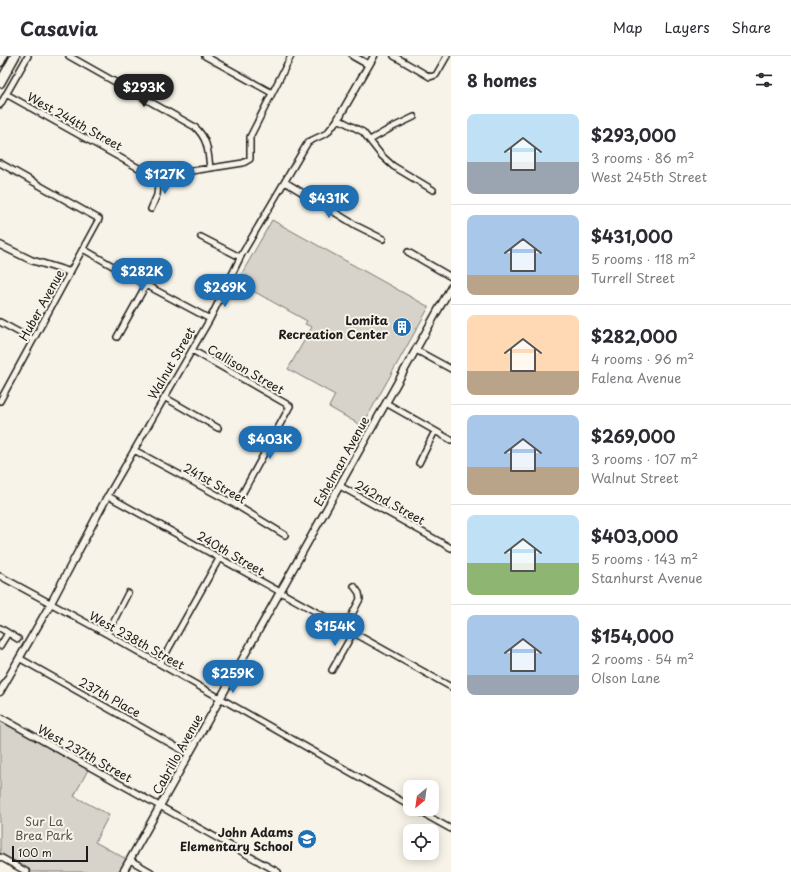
<!DOCTYPE html>
<meta charset="utf-8">
<style>
:root{--surface:#fff;--page:#f2f2f3;--text:#2b2b33;--muted:#7c7c81;--line:#e1e1e2;--accent:#1f6fb2}
body{margin:0;font-family:"Playpen Sans",sans-serif;background:var(--page);color:var(--text);height:100vh;display:flex;flex-direction:column;font-size:15px;white-space:nowrap}
*{box-sizing:border-box;margin:0}
p{font-size:13px;color:var(--muted)}
.icon{flex:none;width:22px;height:22px;fill:none;stroke:currentColor;stroke-width:2;stroke-linecap:round;stroke-linejoin:round}
.map{position:relative;flex:1;overflow:hidden}
.panel{display:flex;flex-direction:column;background:var(--surface);width:340px}
.panel>*{flex:none}
.needle{width:26px;rotate:209deg}
.buttons{position:absolute;left:403px;top:724px;display:grid;gap:8px}
.buttons a{display:grid;place-items:center;width:36px;height:36px;border-radius:8px;background:var(--surface);box-shadow:0 2px 10px #0003;font-size:20px}
.scale{position:absolute;left:12px;bottom:10px;width:76px;box-sizing:border-box;padding-left:4px;border:2px solid #1c1c1c;border-top:0;font-size:11px;line-height:14px;white-space:nowrap;color:#1c1c1c;-webkit-text-stroke:3px #f7f3e8;paint-order:stroke}
.price{position:absolute;translate:-50% -34px;padding:0 9px;border-radius:14px;background:var(--accent);color:#fff;font-size:13px;line-height:26px;filter:drop-shadow(0 1px 2px #0008)}
.price::after{content:'';position:absolute;left:50%;top:24px;width:12px;height:9px;margin-left:-6px;background:inherit;clip-path:polygon(0 0,100% 0,50% 100%)}
.price.active{background:#222;color:#fff}
ul{padding:0;list-style:none}
li{display:flex;align-items:center;gap:12px;height:100px;padding:0 16px}
li+li{border-top:1px solid var(--line)}
li span{display:grid;place-items:center;flex:none;width:112px;height:80px;border-radius:8px;color:#555}
li>.icon{margin-inline-start:auto}
span .icon{width:48px;height:48px;fill:#fffc;stroke-width:1}
li b{font-size:17px}
h2{display:flex;justify-content:space-between;align-items:center;height:48px;padding:0 16px;font-size:17px}
header{display:flex;align-items:center;gap:24px;box-sizing:border-box;height:56px;padding:0 20px;background:var(--surface);border-bottom:1px solid var(--line)}
header strong{font-size:19px}
nav{display:flex;gap:22px;margin-inline-start:auto;font-size:14px}
main{display:flex;flex:1;min-height:0}
.map>svg:first-child{display:block}
.green{fill:#d7d3cb;stroke:#7a7874}
.lines{fill:none;stroke-linecap:round;stroke-linejoin:round}
.minor-casing{stroke:#1c1c1c;stroke-width:8}
.tertiary-casing{stroke:#1c1c1c;stroke-width:9}
.primary-casing{stroke:#1c1c1c;stroke-width:11}
.minor{stroke:#f7f3e8;stroke-width:5}
.tertiary{stroke:#f7f3e8;stroke-width:6}
.primary{stroke:#f7f3e8;stroke-width:8}
.labels{text-anchor:middle;dominant-baseline:central;stroke-width:4;stroke-linejoin:round;paint-order:stroke}
.street-label{font-size:12px;fill:#1c1c1c;stroke:#f7f3e8}
.poi-label{font-size:12px;font-weight:bold;fill:#1c1c1c;stroke:#f7f3e8;text-anchor:end}
.park-label{font-size:12px;fill:#545351;stroke:#f7f3e8}
</style>
<header>
<strong>Casavia</strong>
<nav><a>Map</a><a>Layers</a><a>Share</a></nav>
</header>
<main>
<div class="map">
<svg width="451" height="816" viewBox="0 0 451 816">
<rect width="100%" height="100%" fill="#f7f3e8"/>
<filter id="ink" filterUnits="userSpaceOnUse"><feTurbulence type="fractalNoise" baseFrequency=".025" numOctaves="2"/><feDisplacementMap in="SourceGraphic" scale="8" xChannelSelector="R" yChannelSelector="G"/><feConvolveMatrix kernelMatrix="1 2 1 2 8 2 1 2 1" color-interpolation-filters="sRGB"/></filter>
<g filter="url(#ink)">
<!-- green -->
<path class="green" d="M272,164l157,87 -67,119 -33,-19 6,-12 -47,-26 24,-42 -7,-3 2,-3 -70,-39z
M0,662l89,50 -15,28 35,19 -14,27 33,18 -7,12h-92l-29,-16z"/>
<g class="lines">
<!-- minor casing -->
<g class="minor-casing">
<path id="minor" d="M69,0l126,71c13,12 13,24 15,41
M205,0l67,37
M394,0l36,21 6,-2 11,-19
M6,38l138,77 7,3 15,1 77,-12 7,-4v-22l41,-81
M0,49l28,-49
M370,84l21,-12 23,-11
M0,107l99,56 -99,182
M285,126l72,44 26,13
M151,153l6,-14 2,-20
M201,181l39,20
M83,193l63,36 64,34
M408,196l43,25
M0,266l33,18
M117,281l29,-52
M192,294l98,56 -54,99
M416,294l35,19
M164,341l54,31
M386,347l65,37
M134,394l102,55 49,30
M419,407l16,-32
M340,430l111,62
M108,440l343,191
M107,441l103,-178 32,-65 66,-112 19,-9 11,-14 25,13 18,23 12,11 40,24
M0,520l107,58 303,172
M0,572l18,11
M345,572l15,-29 -1,-6 -5,-7
M107,578l21,-41
M0,590l8,-13
M19,602l170,96
M160,608l60,-107
M332,614l21,-37
M0,661l278,155
M415,753l36,20
M0,801l27,15
M130,804l21,12"/>
</g>
<!-- tertiary casing -->
<g class="tertiary-casing">
<path id="tertiary" d="M353,0l16,9
M338,63l36,-63
M0,189l31,15 39,12
M0,636l51,-89 56,-106
M123,816l328,-585"/>
</g>
<!-- primary casing -->
<g class="primary-casing">
<path id="primary" d="M0,6l3,-6
M0,27l15,-27"/>
</g>
<!-- minor -->
<use href="#minor" class="minor"/>
<!-- tertiary -->
<use href="#tertiary" class="tertiary"/>
<!-- primary -->
<use href="#primary" class="primary"/>
</g>
</g>
<!-- icons -->
<defs>
<g id="building-disc" transform="scale(1)"><circle r="9.5" fill="#1f6fb2" stroke="#f7f3e8"/><path d="M-4-6H4V6H1V3H-1V6H-4ZM-2.5-4.3h1.7v1.8h-1.7ZM.8-4.3h1.7v1.8H.8ZM-2.5-1h1.7V.8h-1.7ZM.8-1h1.7V.8H.8Z" fill="#fff"/></g>
<g id="school-disc" transform="scale(1)"><circle r="9.5" fill="#1f6fb2" stroke="#f7f3e8"/><path d="M0-5L7-2L0 1L-7-2ZM-4 1L0 2.5L4 1V4Q0 6-4 4Z" fill="#fff"/></g>
</defs>
<g fill-rule="evenodd">
<use href="#building-disc" x="402" y="271"/>
<use href="#school-disc" x="307" y="783"/>
</g>
<g class="labels">
<!-- street labels -->
<g class="street-label">
<text transform="translate(75 65) rotate(29)">West 244th Street</text>
<text transform="translate(41 249) rotate(-61)">Huber Avenue</text>
<text transform="translate(171 307) rotate(-60)">Walnut Street</text>
<text transform="translate(246 313) rotate(30)">Callison Street</text>
<text transform="translate(341 405) rotate(-61)">Eshelman Avenue</text>
<text transform="translate(215 427) rotate(29)">241st Street</text>
<text transform="translate(390 446) rotate(29)">242nd Street</text>
<text transform="translate(231 497) rotate(30)">240th Street</text>
<text transform="translate(137 584) rotate(29)">West 238th Street</text>
<text transform="translate(110 641) rotate(29)">237th Place</text>
<text transform="translate(85 697) rotate(29)">West 237th Street</text>
<text transform="translate(177 698) rotate(-61)">Cabrillo Avenue</text>
</g>
<!-- poi labels -->
<g class="poi-label">
<text x="388" y="264">Lomita<tspan x="388" dy="14">Recreation Center</tspan></text>
<text x="293" y="776">John Adams<tspan x="293" dy="14">Elementary School</tspan></text>
</g>
<!-- park labels -->
<g class="park-label">
<text x="44" y="765">Sur La<tspan x="44" dy="14">Brea Park</tspan></text>
</g>
</g>
</svg>
<div class="buttons">
<a><svg class="needle" viewBox="-14 -14 28 28"><path d="M0-13l5 13h-10z" fill="#e53935"/><path d="M0 13l5-13h-10z" fill="#7c7c81"/></svg></a>
<a><svg class="icon" aria-label="locate" viewBox="0 0 24 24"><circle cx="12" cy="12" r="6"/><path d="M12 2v4M12 18v4M2 12h4M18 12h4"/></svg></a>
</div>
<div class="scale">100 m</div>
<b class="price active" style="left:144px;top:52px">$293K</b>
<b class="price" style="left:165px;top:139px">$127K</b>
<b class="price" style="left:329px;top:163px">$431K</b>
<b class="price" style="left:142px;top:236px">$282K</b>
<b class="price" style="left:225px;top:252px">$269K</b>
<b class="price" style="left:270px;top:404px">$403K</b>
<b class="price" style="left:335px;top:591px">$154K</b>
<b class="price" style="left:233px;top:638px">$259K</b>
</div>
<section class="panel">
<h2>8 homes<svg class="icon" aria-label="filters" viewBox="0 0 24 24"><path d="M4 7h16M4 17h16"/><circle cx="9" cy="7" r="2"/><circle cx="15" cy="17" r="2"/></svg></h2>
<ul>
<li><span style="background:linear-gradient(#bfe0f5 60%,#9aa5b1 0)"><svg class="icon" aria-label="home" viewBox="0 0 24 24"><path d="M3 11l9-7 9 7M6 9v11h12V9"/></svg></span><div><b>$293,000</b><p>3 rooms · 86 m²</p><p>West 245th Street</p></div></li>
<li><span style="background:linear-gradient(#a9c7e8 75%,#b9a48a 0)"><svg class="icon" aria-label="home" viewBox="0 0 24 24"><path d="M3 11l9-7 9 7M6 9v11h12V9"/></svg></span><div><b>$431,000</b><p>5 rooms · 118 m²</p><p>Turrell Street</p></div></li>
<li><span style="background:linear-gradient(#ffd9b3 70%,#b9a48a 0)"><svg class="icon" aria-label="home" viewBox="0 0 24 24"><path d="M3 11l9-7 9 7M6 9v11h12V9"/></svg></span><div><b>$282,000</b><p>4 rooms · 96 m²</p><p>Falena Avenue</p></div></li>
<li><span style="background:linear-gradient(#a9c7e8 65%,#b9a48a 0)"><svg class="icon" aria-label="home" viewBox="0 0 24 24"><path d="M3 11l9-7 9 7M6 9v11h12V9"/></svg></span><div><b>$269,000</b><p>3 rooms · 107 m²</p><p>Walnut Street</p></div></li>
<li><span style="background:linear-gradient(#bfe0f5 60%,#8fb573 0)"><svg class="icon" aria-label="home" viewBox="0 0 24 24"><path d="M3 11l9-7 9 7M6 9v11h12V9"/></svg></span><div><b>$403,000</b><p>5 rooms · 143 m²</p><p>Stanhurst Avenue</p></div></li>
<li><span style="background:linear-gradient(#a9c7e8 75%,#9aa5b1 0)"><svg class="icon" aria-label="home" viewBox="0 0 24 24"><path d="M3 11l9-7 9 7M6 9v11h12V9"/></svg></span><div><b>$154,000</b><p>2 rooms · 54 m²</p><p>Olson Lane</p></div></li>
</ul>
</section>
</main>
